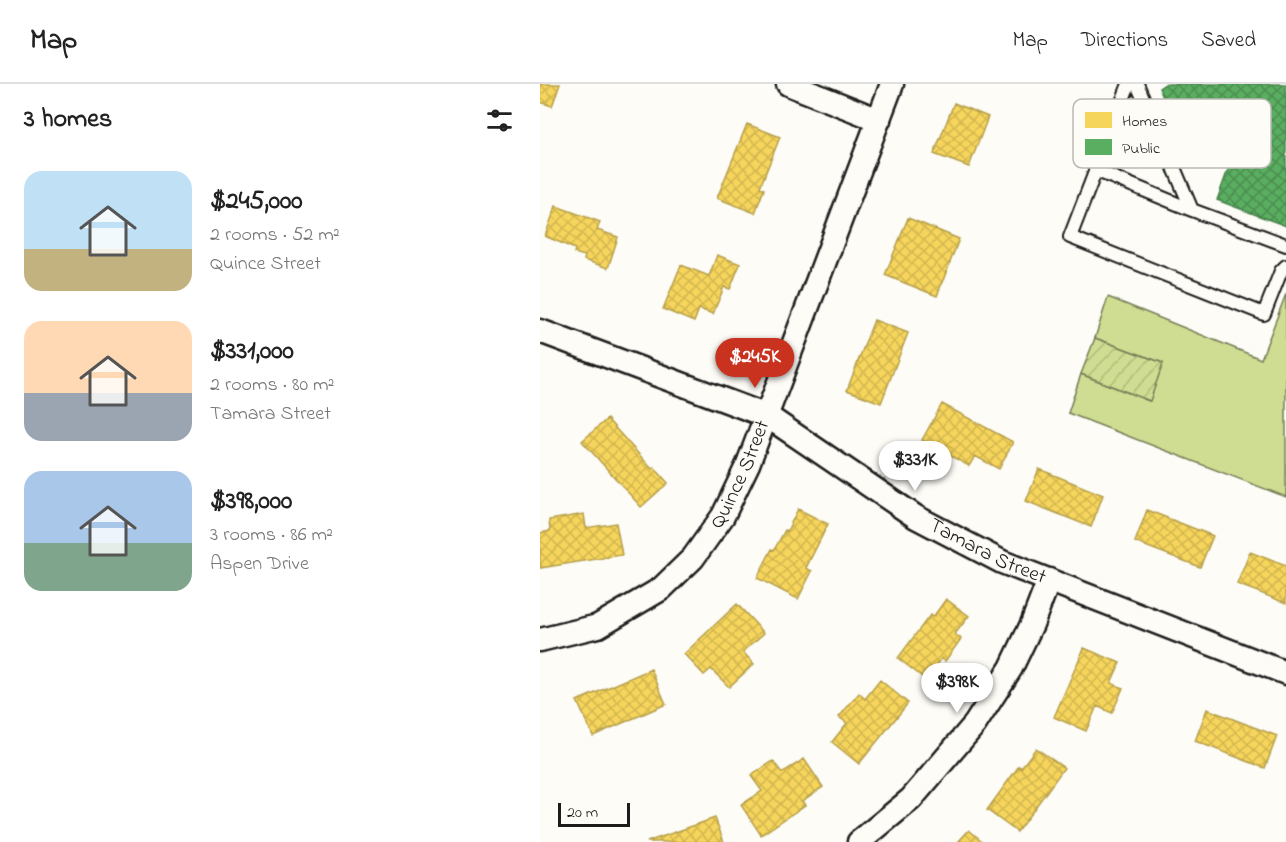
<!DOCTYPE html>
<meta charset="utf-8">
<style>
:root{--surface:#fff;--page:#f2f2f2;--text:#222;--muted:#767676;--line:#e0e0e0;--accent:#c8321e}
body{margin:0;font-family:"Indie Flower",sans-serif;background:var(--page);color:var(--text);height:100vh;display:flex;flex-direction:column;font-size:22px;white-space:nowrap}
*{box-sizing:border-box;margin:0}
p{font-size:20px;color:var(--muted)}
.icon{flex:none;width:33px;height:33px;fill:none;stroke:currentColor;stroke-width:2;stroke-linecap:round;stroke-linejoin:round}
.map{position:relative;flex:1;overflow:hidden}
.side{display:flex;flex-direction:column;background:var(--surface);width:540px}
.side>*{flex:none}
.scale{position:absolute;left:18px;bottom:15px;width:72px;box-sizing:border-box;padding-left:6px;border:3px solid #1c1c1c;border-top:0;font-size:16px;line-height:21px;white-space:nowrap;color:#1c1c1c;-webkit-text-stroke:4px #fdfcf7;paint-order:stroke}
.price{position:absolute;translate:-50% -51px;padding:0 14px;border-radius:21px;background:#fff;color:#222;font-size:20px;line-height:39px;filter:drop-shadow(0 2px 3px #0008)}
.price::after{content:'';position:absolute;left:50%;top:36px;width:18px;height:14px;margin-left:-9px;background:inherit;clip-path:polygon(0 0,100% 0,50% 100%)}
.price.selected{background:var(--accent);color:#fff}
ul{padding:0;list-style:none}
li{display:flex;align-items:center;gap:18px;height:150px;padding:0 24px}
li span{display:grid;place-items:center;flex:none;width:168px;height:120px;border-radius:18px;color:#555}
li>.icon{margin-inline-start:auto}
span .icon{width:72px;height:72px;fill:#fffc;stroke-width:1}
li b{font-size:26px}
h2{display:flex;justify-content:space-between;align-items:center;height:72px;padding:0 24px;font-size:26px}
header{display:flex;align-items:center;gap:36px;box-sizing:border-box;height:84px;padding:0 30px;background:var(--surface);border-bottom:2px solid var(--line)}
header strong{font-size:28px}
nav{display:flex;gap:33px;margin-inline-start:auto;font-size:21px}
main{display:flex;flex:1;min-height:0}
.map>svg:first-child{display:block}
.green{fill:#cedd91;stroke:#757c56;stroke-width:1.5}
.garden{fill:url(#garden-furrows);stroke:#757c56;stroke-width:1.5}
.homes{fill:url(#homes-cross-hatch);stroke:#b59e49;stroke-width:1.5}
.public{fill:url(#public-cross-hatch);stroke:#47824c;stroke-width:1.5}
.lines{fill:none;stroke-linecap:round;stroke-linejoin:round}
.lane-casing{stroke:#1c1c1c;stroke-width:16}
.street-casing{stroke:#1c1c1c;stroke-width:27}
.lane{stroke:#fdfcf7;stroke-width:12}
.street{stroke:#fdfcf7;stroke-width:22}
.labels{text-anchor:middle;dominant-baseline:central;stroke-width:6;stroke-linejoin:round;paint-order:stroke}
.street-label{font-size:21px;fill:#1c1c1c;stroke:#fdfcf7}
.key{fill:#fdfcf7;stroke:#bab9b5;stroke-width:1.5}
.key-label{font-size:16px;fill:#1c1c1c}
</style>
<header>
<strong>Map</strong>
<nav><a>Map</a><a>Directions</a><a>Saved</a></nav>
</header>
<main>
<section class="side">
<h2>3 homes<svg class="icon" aria-label="filters" viewBox="0 0 24 24"><path d="M4 7h16M4 17h16"/><circle cx="9" cy="7" r="2"/><circle cx="15" cy="17" r="2"/></svg></h2>
<ul>
<li><span style="background:linear-gradient(#bfe0f5 65%,#c2b280 0)"><svg class="icon" aria-label="home" viewBox="0 0 24 24"><path d="M3 11l9-7 9 7M6 9v11h12V9"/></svg></span><div><b>$245,000</b><p>2 rooms · 52 m²</p><p>Quince Street</p></div></li>
<li><span style="background:linear-gradient(#ffd9b3 60%,#9aa5b1 0)"><svg class="icon" aria-label="home" viewBox="0 0 24 24"><path d="M3 11l9-7 9 7M6 9v11h12V9"/></svg></span><div><b>$331,000</b><p>2 rooms · 80 m²</p><p>Tamara Street</p></div></li>
<li><span style="background:linear-gradient(#a9c7e8 60%,#7fa58c 0)"><svg class="icon" aria-label="home" viewBox="0 0 24 24"><path d="M3 11l9-7 9 7M6 9v11h12V9"/></svg></span><div><b>$398,000</b><p>3 rooms · 86 m²</p><p>Aspen Drive</p></div></li>
</ul>
</section>
<div class="map">
<svg width="746" height="758" viewBox="0 0 746 758">
<defs>
<pattern id="garden-furrows" width="10" height="10" patternUnits="userSpaceOnUse" patternTransform="scale(1.5)"><rect width="10" height="10" fill="#cedd91"/><path d="M-1 1l2-2M0 10L10 0M9 11l2-2" fill="none" stroke="#b0bd7c"/></pattern>
<pattern id="homes-cross-hatch" width="8" height="8" patternUnits="userSpaceOnUse" patternTransform="scale(1.5)"><rect width="8" height="8" fill="#f6d55c"/><path d="M0 0l8 8M0 8l8-8" fill="none" stroke="#d2b64f"/></pattern>
<pattern id="public-cross-hatch" width="8" height="8" patternUnits="userSpaceOnUse" patternTransform="scale(1.5)"><rect width="8" height="8" fill="#5aae61"/><path d="M0 0l8 8M0 8l8-8" fill="none" stroke="#4a8d4f"/></pattern>
</defs>
<rect width="100%" height="100%" fill="#fdfcf7"/>
<filter id="ink" filterUnits="userSpaceOnUse"><feTurbulence type="fractalNoise" baseFrequency=".0167" numOctaves="2"/><feDisplacementMap in="SourceGraphic" scale="12" xChannelSelector="R" yChannelSelector="G"/><feConvolveMatrix kernelMatrix="1 2 1 2 8 2 1 2 1" color-interpolation-filters="sRGB"/></filter>
<g filter="url(#ink)">
<!-- green -->
<path class="green" d="M746,210v203l-218,-84 13,-39 68,27 14,-38 -68,-25 13,-41 153,62z"/>
<!-- garden -->
<path class="garden" d="M555,254l68,25 -13,38 -69,-27z"/>
<!-- homes -->
<path class="homes" d="M0,0h20l-8,22 -12,-4z
M414,19l34,14 -19,50 -35,-13z
M207,40l33,13 -20,50 4,2 -9,24 -38,-15z
M16,122l44,16 -3,8 21,7 -10,31 -24,-8 1,-4 -11,-3 1,-4 -30,-13z
M368,134l51,21 -22,57 -52,-21z
M177,171l23,9 -10,25 -6,-2 -11,27 -14,-5 -5,13 -31,-13 18,-44 28,11z
M334,236l34,13 -27,70 -34,-13z
M402,320l71,38 -14,27 -24,-13 -6,10 -47,-26z
M67,335l45,50 2,-2 14,16 -27,24 -59,-66z
M499,385l64,26 -12,32 -65,-26z
M258,425l30,15 -22,44 6,3 -14,28 -41,-21 15,-29 2,1 11,-20 2,1z
M607,426l66,26 -13,31 -65,-25z
M44,430l2,14 30,-5 6,32 -82,13v-35l10,-2 -1,-11z
M710,468l36,14v37l-49,-19z
M406,515l23,17 -14,18 6,5 -16,22 -3,-3 -16,22 -28,-22 32,-43 3,2z
M197,520l27,29 -21,19 11,12 -25,23 -18,-18 -7,6 -20,-21z
M544,564l36,15 -9,20 12,5 -11,25 -15,-7 -11,25 -32,-14z
M111,585l15,35 -73,32 -16,-35z
M340,596l28,23 -49,61 -27,-22 15,-19 -8,-6 20,-24 6,6z
M667,625l70,27 -12,32 -70,-27z
M496,664l28,20 -47,64 -30,-22 32,-44 2,2z
M264,675l19,28 -21,14 3,4 -44,30 -20,-30 21,-14 -11,-15 22,-15 9,12z
M175,734l9,24h-77z
M429,746l14,12h-25z"/>
<!-- public -->
<path class="public" d="M625,0h121v142l-69,-26 13,-36 -23,-9 -39,18 -11,-26 23,-10 -21,-49z"/>
<g class="lines">
<!-- lane casing -->
<g class="lane-casing">
<path id="lane" d="M589,0l-59,153 194,77 17,-43 5,-5
M597,0l26,60
M555,86l97,40
M635,86l17,40 94,35"/>
</g>
<!-- street casing -->
<g class="street-casing">
<g id="street">
<path d="M248,0l91,36"/>
<path id="s1" d="M0,247l227,85 149,101 86,45 284,111"/>
<path id="s2" d="M0,556l58,-14 63,-37 32,-31 30,-42 25,-52 144,-380"/>
<path d="M319,758l52,-43 64,-75 36,-56 21,-44 17,-44"/>
</g>
</g>
<!-- lane -->
<use href="#lane" class="lane"/>
<!-- street -->
<use href="#street" class="street"/>
</g>
</g>
<g class="labels">
<!-- street labels -->
<g class="street-label">
<text stroke="none"><textPath href="#s2" startOffset="274">Quince Street</textPath></text>
<text stroke="none"><textPath href="#s1" startOffset="502">Tamara Street</textPath></text>
</g>
</g>
<!-- legend -->
<rect x="533" y="15" width="198" height="69" rx="9" class="key"/>
<rect x="545" y="28" width="27" height="16" fill="#f6d55c"/>
<rect x="545" y="55" width="27" height="16" fill="#5aae61"/>
<g class="key-label">
<text x="582" y="42">Homes</text>
<text x="582" y="69">Public</text>
</g>
</svg>
<div class="scale">20 m</div>
<b class="price selected" style="left:215px;top:305px">$245K</b>
<b class="price" style="left:375px;top:408px">$331K</b>
<b class="price" style="left:417px;top:630px">$398K</b>
</div>
</main>
